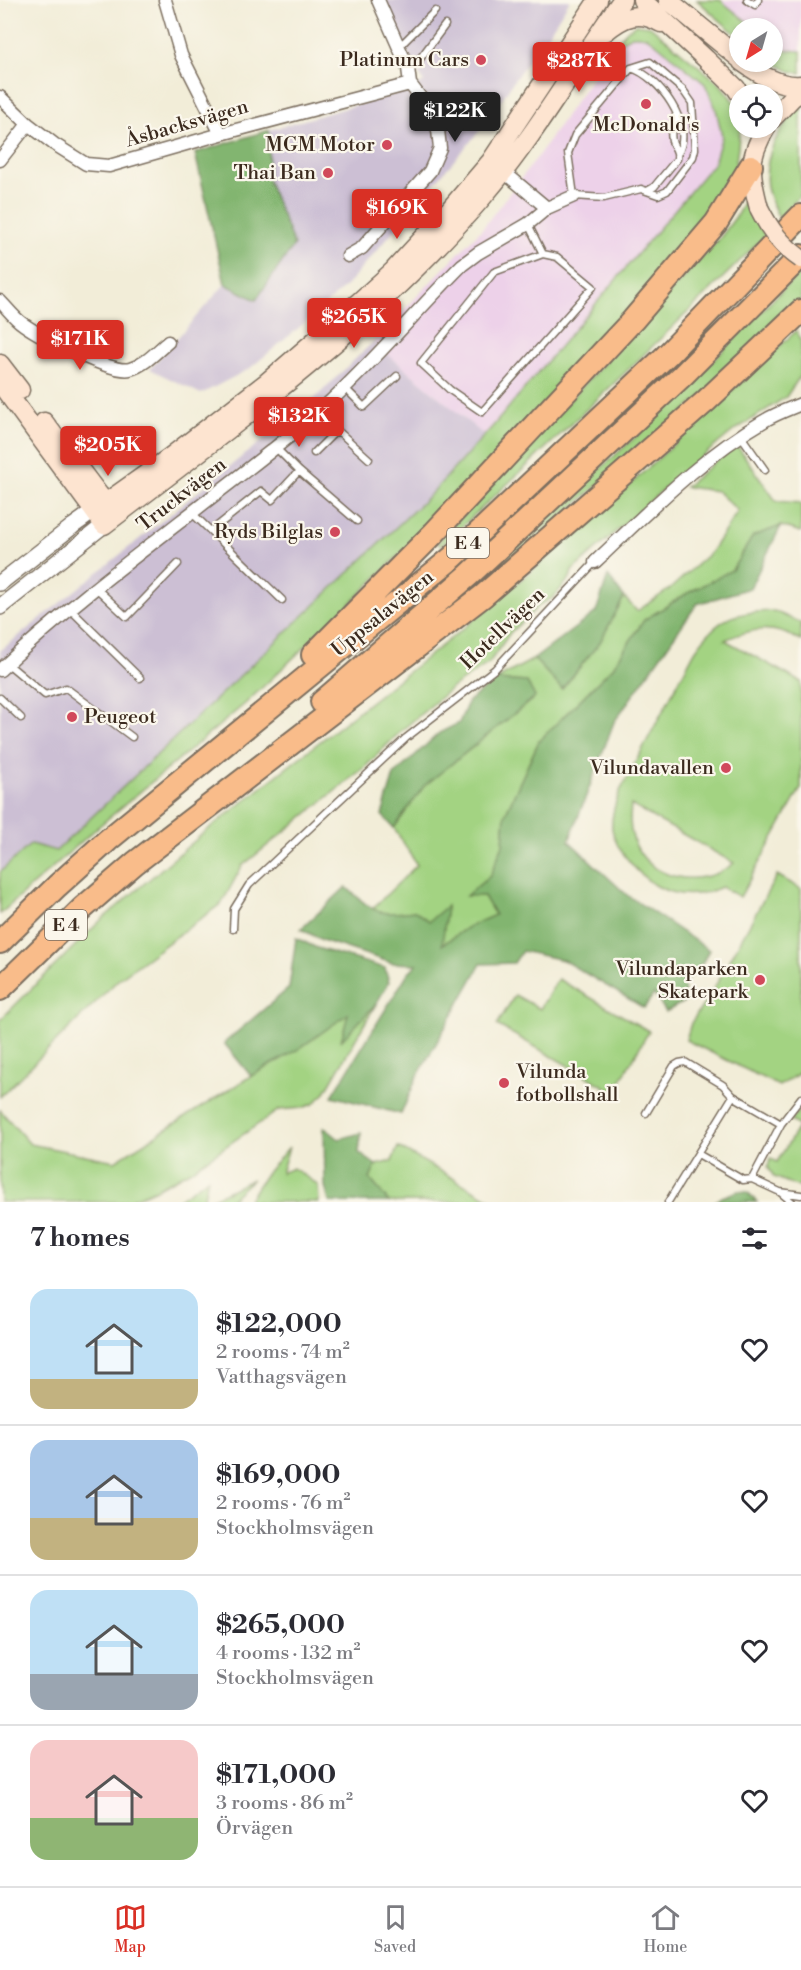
<!DOCTYPE html>
<meta charset="utf-8">
<style>
:root{--surface:#fff;--page:#f2f2f3;--text:#2b2b33;--muted:#7c7c81;--line:#e1e1e2;--accent:#d93025}
body{margin:0;font-family:"Libre Bodoni",serif;background:var(--page);color:var(--text);height:100vh;display:flex;flex-direction:column;font-size:22px;white-space:nowrap}
*{box-sizing:border-box;margin:0}
p{font-size:20px;color:var(--muted)}
.icon{flex:none;width:33px;height:33px;fill:none;stroke:currentColor;stroke-width:2;stroke-linecap:round;stroke-linejoin:round}
.map{position:relative;height:1202px;overflow:hidden}
.side{display:flex;flex-direction:column;background:var(--surface);flex:1}
.side>*{flex:none}
.needle{width:39px;rotate:217deg}
.fabs{position:absolute;left:729px;top:18px;display:grid;gap:12px}
.fabs a{display:grid;place-items:center;width:54px;height:54px;border-radius:50%;background:var(--surface);box-shadow:0 3px 9px #0003;font-size:30px}
.price{position:absolute;translate:-50% -51px;padding:0 14px;border-radius:6px;background:var(--accent);color:#fff;font-size:20px;line-height:39px;filter:drop-shadow(0 2px 3px #0008)}
.price::after{content:'';position:absolute;left:50%;top:36px;width:18px;height:14px;margin-left:-9px;background:inherit;clip-path:polygon(0 0,100% 0,50% 100%)}
.price.active{background:#222;color:#fff}
ul{padding:0;list-style:none}
li{display:flex;align-items:center;gap:18px;height:150px;padding:0 30px}
li+li{border-top:2px solid var(--line)}
li span{display:grid;place-items:center;flex:none;width:168px;height:120px;border-radius:18px;color:#555}
li>.icon{margin-inline-start:auto}
span .icon{width:72px;height:72px;fill:#fffc;stroke-width:1}
li b{font-size:26px}
h2{display:flex;justify-content:space-between;align-items:center;height:72px;padding:0 30px;font-size:26px}
.menu{display:flex;justify-content:space-around;align-items:center;height:84px;border-top:2px solid var(--line);background:var(--surface);font-size:16px;color:var(--muted)}
.menu a{display:grid;justify-items:center;gap:3px}
.menu .active{color:var(--accent)}
.map>svg:first-child{display:block}
.built{fill:#edd1e9}
.industrial{fill:#ccbfd4}
.green{fill:#a3d382;stroke:#6f7e50;stroke-width:1.5;fill-rule:evenodd}
.forest{fill:#82b570;stroke:#5e7047;stroke-width:1.5}
.lines{fill:none;stroke-linecap:round;stroke-linejoin:round}
.service-casing{stroke:#7b6e5f;stroke-width:9}
.minor-casing{stroke:#7b6e5f;stroke-width:15}
.tertiary-casing{stroke:#7b6e5f;stroke-width:18}
.secondary-casing{stroke:#7b6e5f;stroke-width:21}
.motorway-casing{stroke:#7b6e5f;stroke-width:26}
.service{stroke:#fff;stroke-width:6}
.minor{stroke:#fff;stroke-width:12}
.tertiary{stroke:#fff;stroke-width:15}
.secondary{stroke:#fde4d0;stroke-width:18}
.motorway{stroke:#f9bc8a;stroke-width:22}
.secondary-bridge-casing{stroke:#7b6e5f;stroke-width:21;stroke-linecap:butt}
.secondary-bridge{stroke:#fde4d0;stroke-width:18}
.poi-dot{fill:#d1495b;stroke:#fbf7ec;stroke-width:2}
.labels{text-anchor:middle;dominant-baseline:central;stroke-width:4.5;stroke-linejoin:round;paint-order:stroke}
.shield{fill:#fbf7ec;stroke:#75685c;stroke-width:1.5}
.shield-label{font-size:18px;font-weight:bold;fill:#3b2a1e}
.poi-label{font-size:20px;fill:#3b2a1e;stroke:#fbf7ec;text-anchor:end}
.street-label{font-size:20px;fill:#3b2a1e;stroke:#fbf7ec}
</style>
<div class="map">
<svg width="801" height="1202" viewBox="0 0 801 1202">
<rect width="100%" height="100%" fill="#fbf7ec"/>
<filter id="ink" filterUnits="userSpaceOnUse"><feTurbulence type="fractalNoise" baseFrequency=".0167" numOctaves="2"/><feDisplacementMap in="SourceGraphic" scale="12" xChannelSelector="R" yChannelSelector="G"/><feConvolveMatrix kernelMatrix="1 2 1 2 8 2 1 2 1" color-interpolation-filters="sRGB"/></filter>
<filter id="wash" filterUnits="userSpaceOnUse"><feTurbulence type="fractalNoise" baseFrequency=".008" numOctaves="4" result="noise"/><feDisplacementMap in="SourceGraphic" scale="24" xChannelSelector="R" yChannelSelector="G"/><feGaussianBlur stdDeviation="1.35" result="paint"/><feColorMatrix in="noise" values="0 0 0 0 0 0 0 0 0 0 0 0 0 0 0 0 0 1.4 0 .05"/><feComposite in="paint" operator="in"/></filter>
<g filter="url(#wash)">
<rect width="100%" height="100%" fill="#f2edd8"/>
<!-- built -->
<path class="built" d="M720,0h81v51l-17,-1 -11,-8 -1,-14h-17z
M632,35l13,1 13,9 47,39 11,25 6,27 -8,27 -118,143 -112,129 -111,-93 108,-112 55,-71 79,-115z"/>
<!-- industrial -->
<path class="industrial" d="M384,0h186l-23,36 -33,44 -26,41 -141,164 -40,36 -58,48 -48,25 -51,-25 75,-85 31,16 38,-55 -26,-64 1,-51 140,-40 15,-8 -12,-20z
M373,342l111,93 -54,60 -374,356 -25,-7 -31,28v-221l315,-253z"/>
<!-- green -->
<path class="green" d="M697,0h23l35,28h-15l-1,9z
M636,24l14,2 70,58 14,18 6,28 -5,40 -18,35 -94,112 -152,166 -121,121 -104,99 -148,124 -98,87v-42l31,-28 25,7 374,-356 63,-69 221,-263 8,-27 -6,-27 -11,-25 -47,-39 -13,-9h-13l-17,8 11,-13z
M773,42l11,8 17,1v22l-11,-2 -18,-9z
M801,107v88l-22,23c-5,-10 -10,-20 -12,-31 -4,-29 11,-61 34,-80z
M747,195l18,41c-106,106 -214,208 -324,310l-4,-3 283,-305 17,-23z
M801,271v31l-102,97 -239,204 -5,-4 206,-185z
M797,330l4,13v32l-15,22 -54,35 -56,46 -104,93 -2,7 -17,20 -12,6 -31,29 -21,30 -36,24 -51,43 -37,37 -123,99 -20,37 -103,76 -119,118v-77l100,-99 105,-89 254,-200 133,-112z
M736,444l40,57 25,2v29l-20,-6 -28,10 -21,34 -46,24 -42,26 -31,47 -74,74 -34,74 -2,30 -13,31 -23,19 17,1 11,19 -27,12 -27,18 6,-38 -18,15 -14,-11 -28,3 -15,-5 45,-44 -23,-37 30,-42 111,-89 -8,-15 -32,-2 39,-21 28,30 38,-47 24,-45 13,14 34,-23 40,-36 27,-41 -21,-20 -32,-4z
M774,611l27,12v18c-27,-16 -47,-14 -76,-1l76,42v106l-61,109 -18,-10c-37,16 -68,6 -93,-26 -8,-9 -15,-20 -17,-32 -1,-13 3,-24 7,-36l76,-142c23,-34 39,-39 79,-40zM631,805l103,58c-32,27 -88,18 -101,-25 -4,-11 -3,-22 -2,-33z
M777,875l24,14v183l-22,14 -93,-46 5,-17 21,-31z
M558,979l91,52 -35,61 -117,-67 18,-30 25,14z
M376,1004l-52,90 -11,10 -11,4 -23,2 -88,60 -35,19 -26,11 -9,2h-121v-92l30,34 85,17 136,-85 46,-26 52,-37 -7,26z
M801,1107v81l-27,-11 -6,-10 2,-9 7,4 22,-36 -8,-5z
M289,1147l-8,26 12,-5 25,17 1,17h-72l18,-27z
M398,1147l97,55h-106l-19,-23 6,-14 16,-4z
M208,1178l-5,24h-28z
M253,1179l-25,23h-23z"/>
<!-- forest -->
<path class="forest" d="M269,130l-1,51 26,64 -38,55 -31,-16 -30,-131z
M781,526l-31,62 -53,16 -83,118 -45,119 58,54 82,55 -7,14 -18,19 1,18 -19,11 -12,-18 -10,14 -81,-48 -41,-9 -8,12 -33,1 -65,115 -15,35 -69,-18 76,-123 9,-9 -25,-1 -70,-23 -21,-11 45,-42c30,26 29,29 69,24l14,10 18,-15 -5,39 26,-18 27,-12 -11,-19h-18l24,-20 13,-31 2,-30 34,-74 74,-74 31,-47 42,-26 46,-24 21,-34z
M608,576l16,21 -24,45 -38,47 -28,-30 62,-47z
M495,680l32,2 8,15 -111,89 -30,42 -12,-13 12,-40 45,-42 20,-10 9,-21z
M296,938l21,10 68,20 4,14 -13,22 -35,37 7,-27 -51,36 -46,26 -27,-33 65,-55z
M324,1127l15,12 22,-6 -2,20 17,12 -6,14 19,23h-60l-4,-16z
M738,1191l9,1 10,10h-42l7,-5z"/>
</g>
<g filter="url(#ink)">
<g class="lines">
<!-- service casing -->
<g class="service-casing">
<path id="service" d="M747,0l8,5 3,-5
M398,44l6,-2 31,-31
M650,62l33,28 9,13 3,46 -2,8 -26,34 -9,4 -17,-6 -37,9 -30,-2 -6,-43 7,-18 56,-67z
M408,68l11,-8 26,-35
M631,68c28,8 64,58 47,85
M438,130l24,-9 17,-23
M647,191l7,-4 23,-28c1,-7 -1,-9 -4,-15 -4,-9 0,-20 3,-29
M528,224l15,30 -49,18 -73,91 29,27 32,22 111,-125 -36,-30 -14,-3
M345,388l19,19 33,-31
M323,409l14,21 32,29
M741,436l24,34
M276,448l23,23 58,50
M314,453l23,-23
M192,513l90,87
M211,531l50,-40 11,9 27,-29
M96,588l31,29 51,-53
M70,609l70,69
M8,664l37,31 21,-7 66,49
M0,698l21,20
M233,929l1,-20 15,-24 157,-147 89,-69 100,-107
M801,1098l-20,26 -29,55 28,13 21,3
M646,1113l28,-47 5,-3 6,-1 38,23 10,11
M698,1154l45,26 9,-1
M780,1192l12,10
M668,1202l65,-106 48,28"/>
</g>
<!-- minor casing -->
<g class="minor-casing">
<path id="minor" d="M165,0l16,55 40,79
M0,97l28,27
M0,160l28,-36 26,20 32,20 23,2 112,-32 189,-50
M498,167l49,41
M348,256l14,-8 68,-77 10,-23 -2,-18 -8,-20 -20,-26 -2,-16 -30,-68
M0,301c7,7 14,17 23,23 17,12 89,50 107,45 15,-4 26,-17 38,-27
M595,562c53,-50 105,-104 169,-141 11,-7 25,-12 37,-17
M0,670c61,-57 128,-108 194,-159 43,-34 87,-66 128,-102 50,-45 93,-97 140,-144l16,-12 50,-29 19,-16 27,-12"/>
</g>
<!-- tertiary casing -->
<g class="tertiary-casing">
<path id="tertiary" d="M0,583l73,-57 21,-15
M0,607l104,-82"/>
</g>
<!-- secondary casing -->
<g class="secondary-casing">
<path id="secondary" d="M642,0l64,59 30,29 4,6
M668,0l72,59
M605,32c19,-16 34,-22 56,-9
M742,62c17,12 38,25 59,23
M772,119l21,-22 8,-4
M759,208c-9,-34 -12,-49 7,-80
M0,364l20,26
M0,383l104,142c132,-101 268,-200 377,-326 53,-61 94,-133 141,-199
M44,422l68,90
M94,511l76,-54 97,-75 73,-63 52,-47 58,-63 41,-48 107,-161"/>
</g>
<!-- motorway casing -->
<g class="motorway-casing">
<path id="motorway" d="M313,655l121,-122 199,-213 83,-97 35,-57
M322,702l147,-127 214,-200 118,-119
M0,942l57,-56 51,-46 345,-283 214,-202 134,-139
M0,989l83,-81 52,-45 348,-267 223,-195 95,-90"/>
</g>
<!-- service -->
<use href="#service" class="service"/>
<!-- minor -->
<use href="#minor" class="minor"/>
<!-- tertiary -->
<use href="#tertiary" class="tertiary"/>
<!-- secondary -->
<use href="#secondary" class="secondary"/>
<!-- motorway -->
<use href="#motorway" class="motorway"/>
<!-- secondary-bridge casing -->
<g class="secondary-bridge-casing">
<path id="secondary-bridge" d="M759,208c11,22 22,37 42,51"/>
</g>
<!-- secondary-bridge -->
<use href="#secondary-bridge" class="secondary-bridge"/>
</g>
</g>
<!-- markers -->
<g class="poi-dot">
<circle cx="481" cy="60" r="6"/>
<circle cx="646" cy="104" r="6"/>
<circle cx="387" cy="145" r="6"/>
<circle cx="328" cy="173" r="6"/>
<circle cx="335" cy="532" r="6"/>
<circle cx="72" cy="717" r="6"/>
<circle cx="726" cy="768" r="6"/>
<circle cx="760" cy="980" r="6"/>
<circle cx="504" cy="1083" r="6"/>
</g>
<g class="labels">
<!-- shield labels -->
<g class="shield">
<rect x="447" y="528" width="42" height="30" rx="4.5"/>
<rect x="45" y="910" width="42" height="30" rx="4.5"/>
</g>
<g class="shield-label">
<text x="468" y="543">E 4</text>
<text x="66" y="925">E 4</text>
</g>
<!-- poi labels -->
<g class="poi-label">
<text x="469" y="60">Platinum Cars</text>
<text x="646" y="125" text-anchor="middle">McDonald's</text>
<text x="375" y="145">MGM Motor</text>
<text x="316" y="173">Thai Ban</text>
<text x="323" y="532">Ryds Bilglas</text>
<text x="84" y="717" text-anchor="start">Peugeot</text>
<text x="714" y="768">Vilundavallen</text>
<text x="748" y="969">Vilundaparken<tspan x="748" dy="23">Skatepark</tspan></text>
<text x="516" y="1072" text-anchor="start">Vilunda<tspan x="516" dy="23">fotbollshall</tspan></text>
</g>
<!-- street labels -->
<g class="street-label">
<text transform="translate(187 124) rotate(-16)">Åsbacksvägen</text>
<text transform="translate(182 495) rotate(-38)">Truckvägen</text>
<text transform="translate(383 614) rotate(-39)">Uppsalavägen</text>
<text transform="translate(503 629) rotate(-44)">Hotellvägen</text>
</g>
</g>
</svg>
<div class="fabs">
<a><svg class="needle" viewBox="-14 -14 28 28"><path d="M0-13l5 13h-10z" fill="#e53935"/><path d="M0 13l5-13h-10z" fill="#7c7c81"/></svg></a>
<a><svg class="icon" aria-label="locate" viewBox="0 0 24 24"><circle cx="12" cy="12" r="6"/><path d="M12 2v4M12 18v4M2 12h4M18 12h4"/></svg></a>
</div>
<b class="price" style="left:579px;top:93px">$287K</b>
<b class="price active" style="left:455px;top:143px">$122K</b>
<b class="price" style="left:397px;top:240px">$169K</b>
<b class="price" style="left:354px;top:349px">$265K</b>
<b class="price" style="left:80px;top:371px">$171K</b>
<b class="price" style="left:299px;top:448px">$132K</b>
<b class="price" style="left:108px;top:477px">$205K</b>
</div>
<section class="side">
<h2>7 homes<svg class="icon" aria-label="filters" viewBox="0 0 24 24"><path d="M4 7h16M4 17h16"/><circle cx="9" cy="7" r="2"/><circle cx="15" cy="17" r="2"/></svg></h2>
<ul>
<li><span style="background:linear-gradient(#bfe0f5 75%,#c2b280 0)"><svg class="icon" aria-label="home" viewBox="0 0 24 24"><path d="M3 11l9-7 9 7M6 9v11h12V9"/></svg></span><div><b>$122,000</b><p>2 rooms · 74 m²</p><p>Vatthagsvägen</p></div><svg class="icon" aria-label="heart" viewBox="0 0 24 24"><path d="M12 20l-8-8c-3-5 5-10 8-4 3-6 11-1 8 4z"/></svg></li>
<li><span style="background:linear-gradient(#a9c7e8 65%,#c2b280 0)"><svg class="icon" aria-label="home" viewBox="0 0 24 24"><path d="M3 11l9-7 9 7M6 9v11h12V9"/></svg></span><div><b>$169,000</b><p>2 rooms · 76 m²</p><p>Stockholmsvägen</p></div><svg class="icon" aria-label="heart" viewBox="0 0 24 24"><path d="M12 20l-8-8c-3-5 5-10 8-4 3-6 11-1 8 4z"/></svg></li>
<li><span style="background:linear-gradient(#bfe0f5 70%,#9aa5b1 0)"><svg class="icon" aria-label="home" viewBox="0 0 24 24"><path d="M3 11l9-7 9 7M6 9v11h12V9"/></svg></span><div><b>$265,000</b><p>4 rooms · 132 m²</p><p>Stockholmsvägen</p></div><svg class="icon" aria-label="heart" viewBox="0 0 24 24"><path d="M12 20l-8-8c-3-5 5-10 8-4 3-6 11-1 8 4z"/></svg></li>
<li><span style="background:linear-gradient(#f6c9c9 65%,#8fb573 0)"><svg class="icon" aria-label="home" viewBox="0 0 24 24"><path d="M3 11l9-7 9 7M6 9v11h12V9"/></svg></span><div><b>$171,000</b><p>3 rooms · 86 m²</p><p>Örvägen</p></div><svg class="icon" aria-label="heart" viewBox="0 0 24 24"><path d="M12 20l-8-8c-3-5 5-10 8-4 3-6 11-1 8 4z"/></svg></li>
</ul>
</section>
<nav class="menu">
<a class="active"><svg class="icon" aria-label="map" viewBox="0 0 24 24"><path d="M3 6l6-2 6 2 6-2v14l-6 2-6-2-6 2zM9 4v14M15 6v14"/></svg>Map</a>
<a><svg class="icon" aria-label="saved" viewBox="0 0 24 24"><path d="M7 4h10v16l-5-4-5 4z"/></svg>Saved</a>
<a><svg class="icon" aria-label="home" viewBox="0 0 24 24"><path d="M3 11l9-7 9 7M6 9v11h12V9"/></svg>Home</a>
</nav>
